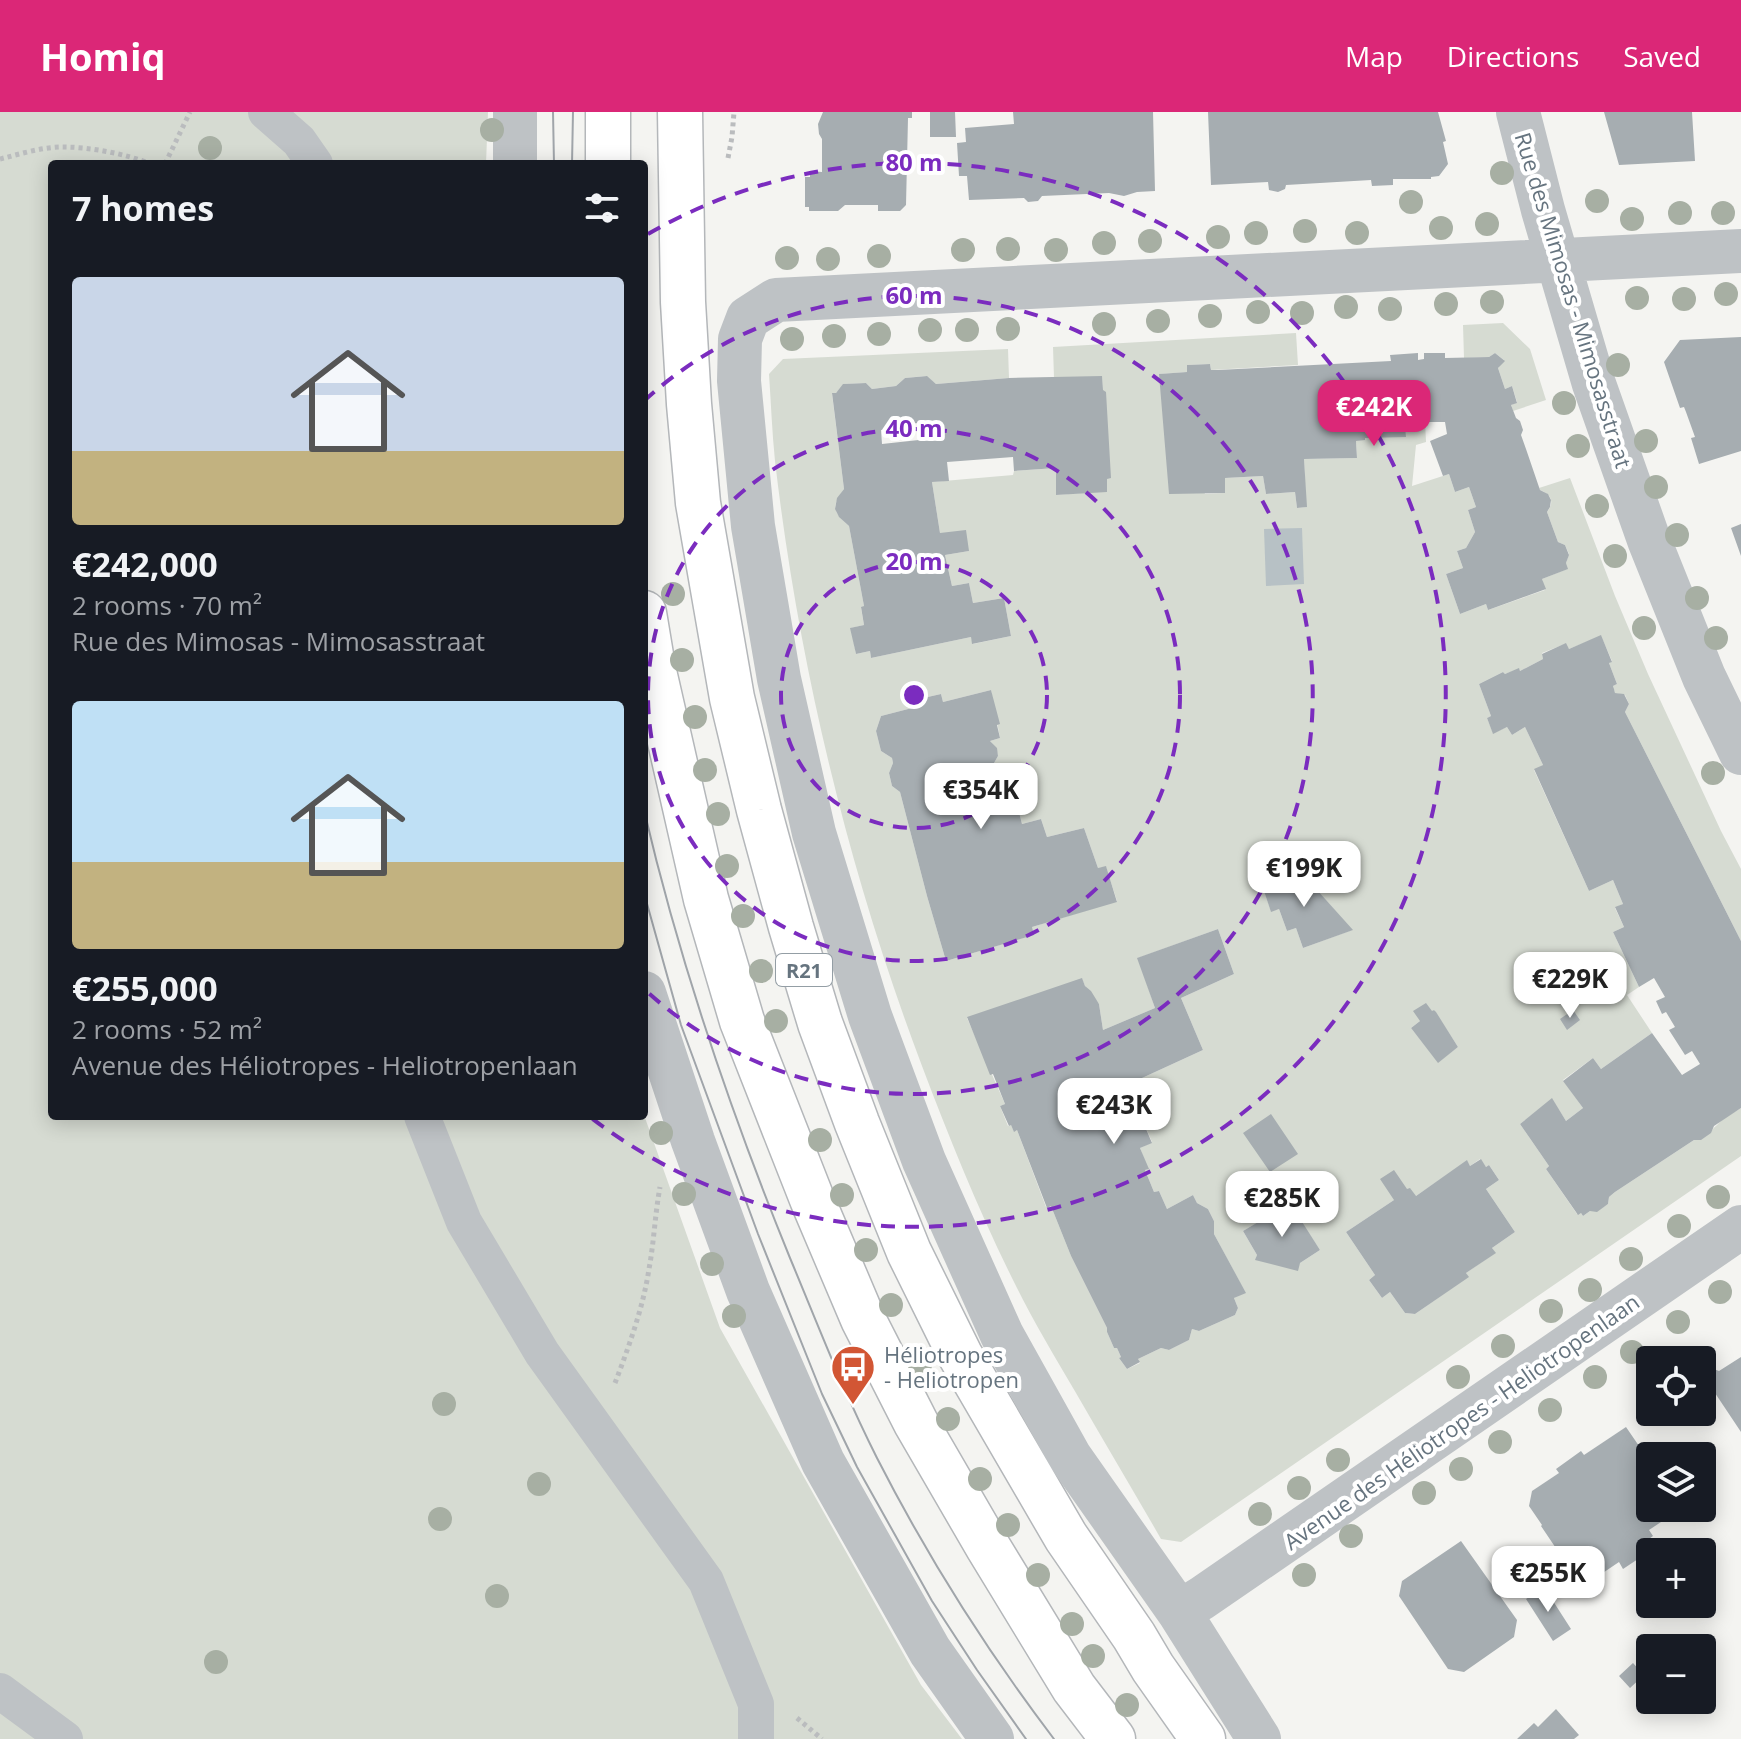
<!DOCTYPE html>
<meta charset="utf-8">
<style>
:root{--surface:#171b24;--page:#242831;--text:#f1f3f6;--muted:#9ea1a6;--accent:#db2777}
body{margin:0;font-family:"Open Sans",sans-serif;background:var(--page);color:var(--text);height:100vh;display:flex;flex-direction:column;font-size:30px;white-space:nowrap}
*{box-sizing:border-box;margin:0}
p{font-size:26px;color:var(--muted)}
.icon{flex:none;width:44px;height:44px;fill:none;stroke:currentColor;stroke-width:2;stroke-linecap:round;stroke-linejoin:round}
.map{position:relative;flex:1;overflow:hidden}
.side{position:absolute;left:48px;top:48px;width:600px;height:960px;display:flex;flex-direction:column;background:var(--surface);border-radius:8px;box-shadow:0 4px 20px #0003}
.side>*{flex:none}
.fabs{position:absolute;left:1636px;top:1234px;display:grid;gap:16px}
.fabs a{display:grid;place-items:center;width:80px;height:80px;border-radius:8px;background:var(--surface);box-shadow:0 4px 20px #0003;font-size:40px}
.price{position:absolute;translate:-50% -68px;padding:0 18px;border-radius:16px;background:#fff;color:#222;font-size:26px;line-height:52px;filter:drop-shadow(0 2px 4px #0008)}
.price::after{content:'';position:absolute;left:50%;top:48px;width:24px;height:18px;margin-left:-12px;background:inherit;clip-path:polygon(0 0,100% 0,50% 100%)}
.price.active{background:var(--accent);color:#fff}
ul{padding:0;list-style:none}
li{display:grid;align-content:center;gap:16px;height:424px;padding:0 24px}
li span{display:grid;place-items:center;height:248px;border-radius:8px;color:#555}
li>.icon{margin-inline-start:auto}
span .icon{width:144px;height:144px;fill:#fffc;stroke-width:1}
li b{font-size:34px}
h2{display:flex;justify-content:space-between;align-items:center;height:96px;padding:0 24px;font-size:34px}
header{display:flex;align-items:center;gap:48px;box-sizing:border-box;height:112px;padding:0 40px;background:var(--accent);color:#fff}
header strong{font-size:38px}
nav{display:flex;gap:44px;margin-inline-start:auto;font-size:28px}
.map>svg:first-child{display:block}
.green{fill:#d6dbd2;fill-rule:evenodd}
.water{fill:#b7c1c5}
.building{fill:#a6adb1;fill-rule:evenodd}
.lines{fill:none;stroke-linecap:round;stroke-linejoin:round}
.primary-casing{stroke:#b4b7ba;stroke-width:47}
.path{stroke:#babcbe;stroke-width:5;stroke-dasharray:4 4;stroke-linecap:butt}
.pedestrian{stroke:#bec2c5;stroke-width:36}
.minor{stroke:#bec2c5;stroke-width:44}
.primary{stroke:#fff;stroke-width:44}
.tram{stroke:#a0a5aa;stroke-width:2}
.tree{fill:#a7afa3}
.ring{fill:none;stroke:#7b2cbf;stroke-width:4;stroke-dasharray:14 10}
.labels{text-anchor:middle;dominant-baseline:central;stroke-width:8;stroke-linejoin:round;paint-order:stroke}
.shield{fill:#fff;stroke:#949ea5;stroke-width:2}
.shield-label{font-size:20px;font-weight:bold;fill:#66747f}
.street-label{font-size:22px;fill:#66747f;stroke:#fff}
.poi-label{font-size:22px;fill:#66747f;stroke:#fff;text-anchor:start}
.centre{fill:#7b2cbf;stroke:#fff;stroke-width:4}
.ring-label{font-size:24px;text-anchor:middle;font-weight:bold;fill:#7b2cbf;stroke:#fff;stroke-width:8;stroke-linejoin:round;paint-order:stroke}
</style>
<header>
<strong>Homiq</strong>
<nav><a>Map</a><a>Directions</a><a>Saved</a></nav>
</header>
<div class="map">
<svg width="1741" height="1627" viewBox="0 0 1741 1627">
<rect width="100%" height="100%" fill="#f4f4f1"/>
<!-- green -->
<path class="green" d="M0,0h488l-2,52h-434v952l592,-1 76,213 201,357 41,54h-962z
M1503,211l27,26 16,51 -33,11 -2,-6 6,-3 -5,-16 -7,3 -7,-21 6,-8 -9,-7 -6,4 -25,1 -1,-33z
M1296,221l2,32 -87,5 -1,-6 -23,1v7l-27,2 45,120 19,-1 1,-15 38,-2 3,18 29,-2 2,16 9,-1 -2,-48 53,-1 -1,-17 9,-3 41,-2 -1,-14 20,-1 1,21 -10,3 -4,41 37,-12 6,18 14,-5 7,20 -8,3 7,22 -9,16 -9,3 6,17 -17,6 14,40 26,-10 2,6 57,-20 -3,-11 25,-10 -1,-6 3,-9 -4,-9 -7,-3 -11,-30c8,-10 4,-18 -7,-22l-1,-2 31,-10 45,118 33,78 73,157 20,38v72l-116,-229 4,-8 -4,-9 -10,-2 -2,-7 4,-2 -8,-21 3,-2 -11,-25 -32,13 -4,-5 -23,9 1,6 -23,12 -1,-2 -14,5 -2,-2 -24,12 12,32 -4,2 6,15 14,-6 5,8 13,-8 18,38 -9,5 55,121 24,-11 10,24 -8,4 9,19 -11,5 26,55 -12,8 25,38 -51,36 -8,-11 -30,22 20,28 -17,13 -14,-22 -32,25 29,42 -3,3 31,45 4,-1 2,3 7,-5h7l11,-7 1,-7 6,-5 79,-52c13,-1 15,-8 23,-15 6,-7 16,-12 24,-17v48l-560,386 -20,-3c-28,-49 -57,-97 -85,-146 -21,-36 -43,-72 -61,-109 -35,-70 -65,-144 -93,-218 -73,-193 -123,-399 -147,-605 -3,-29 -4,-58 -6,-87l14,-15 225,-10 1,29 -73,6 -10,-8 -21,2 -9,8 -24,3 -6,-6 -22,1 -8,9 -4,1 12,95c-13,18 -11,23 5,37l15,80 -3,2 3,17 -13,3 5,26 14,-3 1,7 100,-21 2,7 38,-8 -7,-38 -31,5 -4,-20 -17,3 -7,-31 24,-4 -29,-18 -8,-51 81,-7 1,-4 42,-3v27l51,-4 -5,-114 -48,1 -1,-31zM991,578l9,48 -10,3 6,7 2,8 -4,7 4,21 13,-3 11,43 19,-5 6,18 37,-9 14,40 8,-1 11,34 -85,26 1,8 -87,26 -19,-65 -27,-104 -8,-6 -3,-13 4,-10 -1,-5 -11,-7 -5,-20 5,-15 31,-8 -2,-7 31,-7 2,8zM1300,759l52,59 -49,18 -7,-20 -9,3 -8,-22 -8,2 -9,-26zM1218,817l16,45 -53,24 22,52 -61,28 -16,4 26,60 -12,6 8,21 -3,1 9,22 5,-1 8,18 26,-14 4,8 11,6 6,12v13l31,58 -11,6 4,10 -3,7 -36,16 -7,-2 -3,11 -20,10 -8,-2 -23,11 2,4 -13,6 -8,-11 2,-1 -4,-9h-3l-7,-16v-4l-36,-72 -20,-50 -5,1 -29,-77 -3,1 -3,-6 -3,1 -8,-20 5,-2 -38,-86 115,-39 3,7 14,18 4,26 52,-22 -17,-50zM1434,898l24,37 -20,15 -27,-34zM1480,1047l6,8 3,-2 10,15 -13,9 29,43 -23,16 3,5 -29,20 2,4 -53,37 -10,-1 -15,-21 -8,6 -13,-18 6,-5 -29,-43 48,-32 22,-4 51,-35 3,5zM1289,1092l31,46 -20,13 -44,-4 1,-4 -14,-24z"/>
<!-- water -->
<path class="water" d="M1302,416l2,56 -38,2 -2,-57z"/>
<!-- building -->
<path class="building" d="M823,0h89v6h-4l-2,87 -6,6h-22v-6h-33l-7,6h-29v-4h-4v-30h5v-6l12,1v-33l-3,-5 -1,-10z
M930,0h25l1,25h-26z
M1013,0h140l2,79 -18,1 -13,4 -15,-3 -67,3 -4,5 -10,1 -4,-4 -55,2 -2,-24h-8l-2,-33 9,-1 -1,-14 49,-4z
M1208,0h230l8,29 -3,1 5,22 -9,12 -8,1v2h-38v6l-21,1 -1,-6 -85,5 -1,4 -7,3 -9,-2 -1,-8 -57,3z
M1604,0h88l3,49 -76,4z
M1741,225v114l-42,13 -8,-26 4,-1 -9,-25 -2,-5 -4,1 -16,-46 16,-22z
M1418,241v7l6,-1v-6h21v5l44,-1 6,-4 10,8 -7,7 7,21 7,-3 5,17 -6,2 5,13 4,3 3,9 -2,5 5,14 14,41 8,4 3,6 -1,7 -3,5 11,30 7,3 4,10 -3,8 2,6 -26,10 4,10 -58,21 -2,-6 -26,10 -14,-40 17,-6 -6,-17 9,-3 9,-16 -7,-22 8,-3 -7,-20 -14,5 -6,-18 -6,2 -13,-35 17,-7 -2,-12h-40l1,15 -41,1v2l-9,1 1,17 -53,1 3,48 -10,1 -2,-16 -29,2 -3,-18 -38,2v15l-56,1 -10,-120 28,-2v-7l23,-1 1,6h7l173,-9 -1,-6z
M927,264l9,8 73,-6 93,-2 1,14 3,2 5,86 -4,1v13l-51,3v-27l-42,3 -1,-14 -66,5 2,19 -17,1 8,51 26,-3 3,21 -24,4 7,31 17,-3 4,20 31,-5 7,38 -39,8 -1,-7 -100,21 -1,-7 -14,3 -6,-26 14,-3 -3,-18 3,-1 -15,-80 -10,-9 -4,-8 2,-11 7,-9 -12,-96h4l7,-9 23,-1 6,6 24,-3 9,-8zM928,310v17l-46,5 -1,-14 24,-3 3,-3z
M1741,412v32l-10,-28z
M1601,523l11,27 -3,1 8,21 -4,2 1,3 1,4 9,1 5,10 -4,8 116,229v167l-27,18 -3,7 -10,7h-7l-79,52 -6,5 -1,7 -11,8 -7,-1 -7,5 -2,-3 -3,2 -32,-46 3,-3 -29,-42 32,-26 14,23 17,-13 -20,-27 30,-23 8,11 51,-36 30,42 18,-11 -8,-13 -7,4 -16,-25 6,-3 -9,-15 -4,2 -6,-13 9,-4 -11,-19 -15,9 -26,-55 11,-5 -9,-20 8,-3 -10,-24 -24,11 -55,-122 9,-4 -18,-38 -13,8 -5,-8 -14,7 -6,-16 4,-2 -12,-32 24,-12 2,2 14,-6 1,3 23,-12 -1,-5 24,-11 3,6z
M991,578l9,34 -3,1 3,13 -10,3 7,7 1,8 -4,7 4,21 13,-3 11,43 19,-5 6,18 37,-9 14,40 8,-2 11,36 -85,25 2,8 -88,26 -19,-65 -27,-104 -8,-6 -3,-13 4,-10 -1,-5 -11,-7 -5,-20 5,-15 31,-8 -2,-7 31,-7 2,8z
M1300,759l53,59 -50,18 -7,-20 -9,3 -8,-22 -8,3 -9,-27z
M1218,817l16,45 -53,24 22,52 -61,28 -16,4 26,61 -12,5 9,21 -4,1 9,22 5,-1 8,18 26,-14 4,8 11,6 6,12v13l32,59 -12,5 4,10 -3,7 -36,16 -7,-2 -3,11 -20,10 -8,-2 -23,11 2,3 -13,7 -8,-11 2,-1 -4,-9h-3l-7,-16v-4l-36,-72 -20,-50 -4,2 -30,-78 -3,2 -3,-7 -2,1 -9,-20 5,-2 -12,-30 -3,1 -23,-58 115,-39 3,8 6,5 8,13 4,26 52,-22 -18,-50z
M1426,891l6,8 2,-1 2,2 22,35 -20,16 -27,-35 9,-7 -7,-10z
M1573,898l7,10 -13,10 -7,-11z
M1271,1002l27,40 -28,18 -27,-39z
M1481,1047l5,8 3,-2 10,15 -13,9 29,43 -23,16 4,5 -30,20 3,4 -54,37 -10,-1 -15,-21 -8,6 -13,-18 6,-5 -29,-43 48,-32 -14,-21 14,-9 13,19 3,-1 6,8 51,-36 3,6z
M1290,1091l30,47 -20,13 -2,8 -43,-11 2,-5 -14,-24z
M1741,1245v75l-30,-45 -9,-2 2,-14 7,-3 8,3z
M1626,1315l24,35v46h32l-33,22 4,6 -15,11 6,8 -21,14 -4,-7 -37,25 -41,-61 1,-1 -13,-19 3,-15 27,-18 -3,-4 25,-18 3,4z
M1461,1429l56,79 -3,17 -50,35 -16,-3 -49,-73 3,-15z
M1544,1475l27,42 -18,12 -27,-42z
M1662,1492h2l6,9 -9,5 -7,-9z
M1633,1551l11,12 -14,13 -11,-12z
M1556,1597l23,26 -5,4h-57l17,-16 4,4z"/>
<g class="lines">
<!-- primary casing -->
<g class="primary-casing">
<path id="primary" d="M680,0l3,190 6,102 9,99 34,195 27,112 32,117 29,96 37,100 52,129 51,103 106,182 68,99 19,32 50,71
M608,52v-52
M644,501l9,54 53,232 36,122 70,178 51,120 53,104 72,124 86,141 39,51"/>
</g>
<!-- path -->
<path class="path" d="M728,46l4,-21 2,-25
M0,47c20,-5 42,-12 63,-12 28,0 63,7 88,17
M165,52l25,-52
M615,1271c14,-37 28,-75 34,-114 5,-27 6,-55 11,-82
M797,1606l25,21"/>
<!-- pedestrian -->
<path class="pedestrian" d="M266,0l33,29 16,23
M422,1004l42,106 78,131 164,228 50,123v35
M0,1579l65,48"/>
<!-- minor -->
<path class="minor" d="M515,0v52
M1518,0l25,98 51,174 55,156 55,137 37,76
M644,881l49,148 55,150 75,171 107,189 62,88
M1179,1500l23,-14 539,-371
M1259,1627l-80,-127 -109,-155 -68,-122 -78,-174 -54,-145 -56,-183 -35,-154 -26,-153 -14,-145 1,-42 8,-21 28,-18 965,-49"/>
<!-- primary -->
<use href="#primary" class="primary"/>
<!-- tram -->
<path class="tram" d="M553,0l1,52
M572,52l1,-52
M644,698c36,154 87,303 146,448 28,67 54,135 87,200 50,98 110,193 177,281
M644,781l37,132 77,209 64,160 35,73 75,134 45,69 49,69"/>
</g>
<!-- trees -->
<g class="tree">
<circle cx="492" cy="18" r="12"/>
<circle cx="210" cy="36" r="12"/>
<circle cx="1502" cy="61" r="12"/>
<circle cx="1597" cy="89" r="12"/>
<circle cx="1411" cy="90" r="12"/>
<circle cx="1680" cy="101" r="12"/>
<circle cx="1723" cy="101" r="12"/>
<circle cx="1632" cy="107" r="12"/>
<circle cx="1487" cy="112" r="12"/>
<circle cx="1441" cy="116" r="12"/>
<circle cx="1305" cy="119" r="12"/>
<circle cx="1256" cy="121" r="12"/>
<circle cx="1357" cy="121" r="12"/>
<circle cx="1218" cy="125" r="12"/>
<circle cx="1150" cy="129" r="12"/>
<circle cx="1104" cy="131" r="12"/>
<circle cx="1008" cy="137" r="12"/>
<circle cx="963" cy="138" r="12"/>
<circle cx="1056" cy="138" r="12"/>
<circle cx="879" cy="144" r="12"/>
<circle cx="787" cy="146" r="12"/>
<circle cx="828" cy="147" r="12"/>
<circle cx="1726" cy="182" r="12"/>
<circle cx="1637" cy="186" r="12"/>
<circle cx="1684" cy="187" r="12"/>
<circle cx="1492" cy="190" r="12"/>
<circle cx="1446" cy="192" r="12"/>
<circle cx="1346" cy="195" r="12"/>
<circle cx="1390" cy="197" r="12"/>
<circle cx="1258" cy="200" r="12"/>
<circle cx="1302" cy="201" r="12"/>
<circle cx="1210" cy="204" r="12"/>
<circle cx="1158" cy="209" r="12"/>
<circle cx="1104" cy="212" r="12"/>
<circle cx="1008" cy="217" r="12"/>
<circle cx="930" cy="218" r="12"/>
<circle cx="967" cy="218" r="12"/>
<circle cx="879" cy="222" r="12"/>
<circle cx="834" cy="224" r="12"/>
<circle cx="792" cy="227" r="12"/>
<circle cx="1618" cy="253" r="12"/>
<circle cx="1564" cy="291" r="12"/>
<circle cx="1646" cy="329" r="12"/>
<circle cx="1578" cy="334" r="12"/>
<circle cx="1656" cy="375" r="12"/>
<circle cx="1597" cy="394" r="12"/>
<circle cx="1677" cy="423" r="12"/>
<circle cx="1615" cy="444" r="12"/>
<circle cx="673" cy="482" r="12"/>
<circle cx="1697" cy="486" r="12"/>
<circle cx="1644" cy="516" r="12"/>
<circle cx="1716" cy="526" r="12"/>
<circle cx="682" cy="548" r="12"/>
<circle cx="695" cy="605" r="12"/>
<circle cx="705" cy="658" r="12"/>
<circle cx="1713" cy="661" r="12"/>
<circle cx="718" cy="702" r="12"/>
<circle cx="727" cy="754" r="12"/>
<circle cx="743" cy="804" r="12"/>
<circle cx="761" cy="859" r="12"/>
<circle cx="776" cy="909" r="12"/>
<circle cx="661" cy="1021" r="12"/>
<circle cx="820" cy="1028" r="12"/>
<circle cx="684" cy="1082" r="12"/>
<circle cx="842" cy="1083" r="12"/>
<circle cx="1718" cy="1085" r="12"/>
<circle cx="1679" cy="1114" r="12"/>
<circle cx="866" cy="1138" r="12"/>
<circle cx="1631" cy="1147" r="12"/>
<circle cx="712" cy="1152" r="12"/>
<circle cx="1590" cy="1178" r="12"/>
<circle cx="1720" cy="1180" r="12"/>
<circle cx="891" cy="1193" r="12"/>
<circle cx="1551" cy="1199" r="12"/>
<circle cx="734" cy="1204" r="12"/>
<circle cx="1678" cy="1210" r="12"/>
<circle cx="1503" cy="1234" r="12"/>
<circle cx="1632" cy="1240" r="12"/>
<circle cx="920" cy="1253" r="12"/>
<circle cx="1458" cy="1265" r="12"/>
<circle cx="1595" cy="1265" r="12"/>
<circle cx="444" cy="1292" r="12"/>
<circle cx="1550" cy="1298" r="12"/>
<circle cx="948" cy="1307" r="12"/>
<circle cx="1500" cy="1330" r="12"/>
<circle cx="1338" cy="1348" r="12"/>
<circle cx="1461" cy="1357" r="12"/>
<circle cx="980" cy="1367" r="12"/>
<circle cx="539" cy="1372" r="12"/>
<circle cx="1299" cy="1376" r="12"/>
<circle cx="1424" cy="1381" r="12"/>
<circle cx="1260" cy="1402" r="12"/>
<circle cx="440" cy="1407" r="12"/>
<circle cx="1008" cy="1413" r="12"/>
<circle cx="1351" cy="1424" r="12"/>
<circle cx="1038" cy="1463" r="12"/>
<circle cx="1304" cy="1463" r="12"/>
<circle cx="497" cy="1484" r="12"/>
<circle cx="1072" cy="1512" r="12"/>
<circle cx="1093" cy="1544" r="12"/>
<circle cx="216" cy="1550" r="12"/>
<circle cx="1127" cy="1593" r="12"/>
</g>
<!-- distance rings -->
<g class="ring">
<circle cx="914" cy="583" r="133"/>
<circle cx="914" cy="583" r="266"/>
<path d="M644 289A399 399 0 1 1 644 877"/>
<path d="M648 122A532 532 0 1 1 590 1005"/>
</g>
<!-- icons -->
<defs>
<g id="bus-pin" transform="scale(2.3)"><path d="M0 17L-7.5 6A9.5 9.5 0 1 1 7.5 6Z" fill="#d25634" stroke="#fff"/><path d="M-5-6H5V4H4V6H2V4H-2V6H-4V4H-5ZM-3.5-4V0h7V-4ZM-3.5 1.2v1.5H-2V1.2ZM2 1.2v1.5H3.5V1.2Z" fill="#fff"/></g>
</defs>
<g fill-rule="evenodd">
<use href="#bus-pin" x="853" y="1255"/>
</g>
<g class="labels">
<!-- shield labels -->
<rect class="shield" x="776" y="842" width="56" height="32" rx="6"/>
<g class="shield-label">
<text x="804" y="858">R21</text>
</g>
<!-- street labels -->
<g class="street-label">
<text transform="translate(1574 188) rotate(73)">Rue des Mimosas - Mimosasstraat</text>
<text transform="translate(1461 1309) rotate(-35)">Avenue des Héliotropes - Heliotropenlaan</text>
</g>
<!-- poi labels -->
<g class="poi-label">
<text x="884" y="1242">Héliotropes<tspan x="884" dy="25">- Heliotropen</tspan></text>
</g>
</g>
<circle cx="914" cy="583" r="12" class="centre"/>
<g class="ring-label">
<text x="914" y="59">80 m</text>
<text x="914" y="192">60 m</text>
<text x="914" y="325">40 m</text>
<text x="914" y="458">20 m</text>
</g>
</svg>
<div class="fabs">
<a><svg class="icon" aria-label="locate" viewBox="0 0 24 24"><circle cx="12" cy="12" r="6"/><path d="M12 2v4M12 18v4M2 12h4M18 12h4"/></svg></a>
<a><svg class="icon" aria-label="layers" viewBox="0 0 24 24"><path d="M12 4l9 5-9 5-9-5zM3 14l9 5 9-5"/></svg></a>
<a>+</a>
<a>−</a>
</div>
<b class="price active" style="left:1374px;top:336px">€242K</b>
<b class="price" style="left:981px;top:719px">€354K</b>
<b class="price" style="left:1304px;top:797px">€199K</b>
<b class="price" style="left:1570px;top:908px">€229K</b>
<b class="price" style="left:1114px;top:1034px">€243K</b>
<b class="price" style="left:1282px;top:1127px">€285K</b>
<b class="price" style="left:1548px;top:1502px">€255K</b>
<section class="side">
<h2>7 homes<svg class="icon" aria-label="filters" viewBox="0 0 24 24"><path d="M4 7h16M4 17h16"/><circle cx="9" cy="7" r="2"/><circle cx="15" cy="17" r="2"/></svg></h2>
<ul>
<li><span style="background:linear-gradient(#c9d6e8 70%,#c2b280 0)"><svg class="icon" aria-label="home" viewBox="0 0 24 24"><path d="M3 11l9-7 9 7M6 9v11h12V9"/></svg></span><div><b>€242,000</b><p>2 rooms · 70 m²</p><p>Rue des Mimosas - Mimosasstraat</p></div></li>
<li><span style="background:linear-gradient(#bfe0f5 65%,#c2b280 0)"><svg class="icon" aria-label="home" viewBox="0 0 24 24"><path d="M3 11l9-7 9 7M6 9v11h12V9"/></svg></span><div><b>€255,000</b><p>2 rooms · 52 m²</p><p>Avenue des Héliotropes - Heliotropenlaan</p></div></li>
</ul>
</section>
</div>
